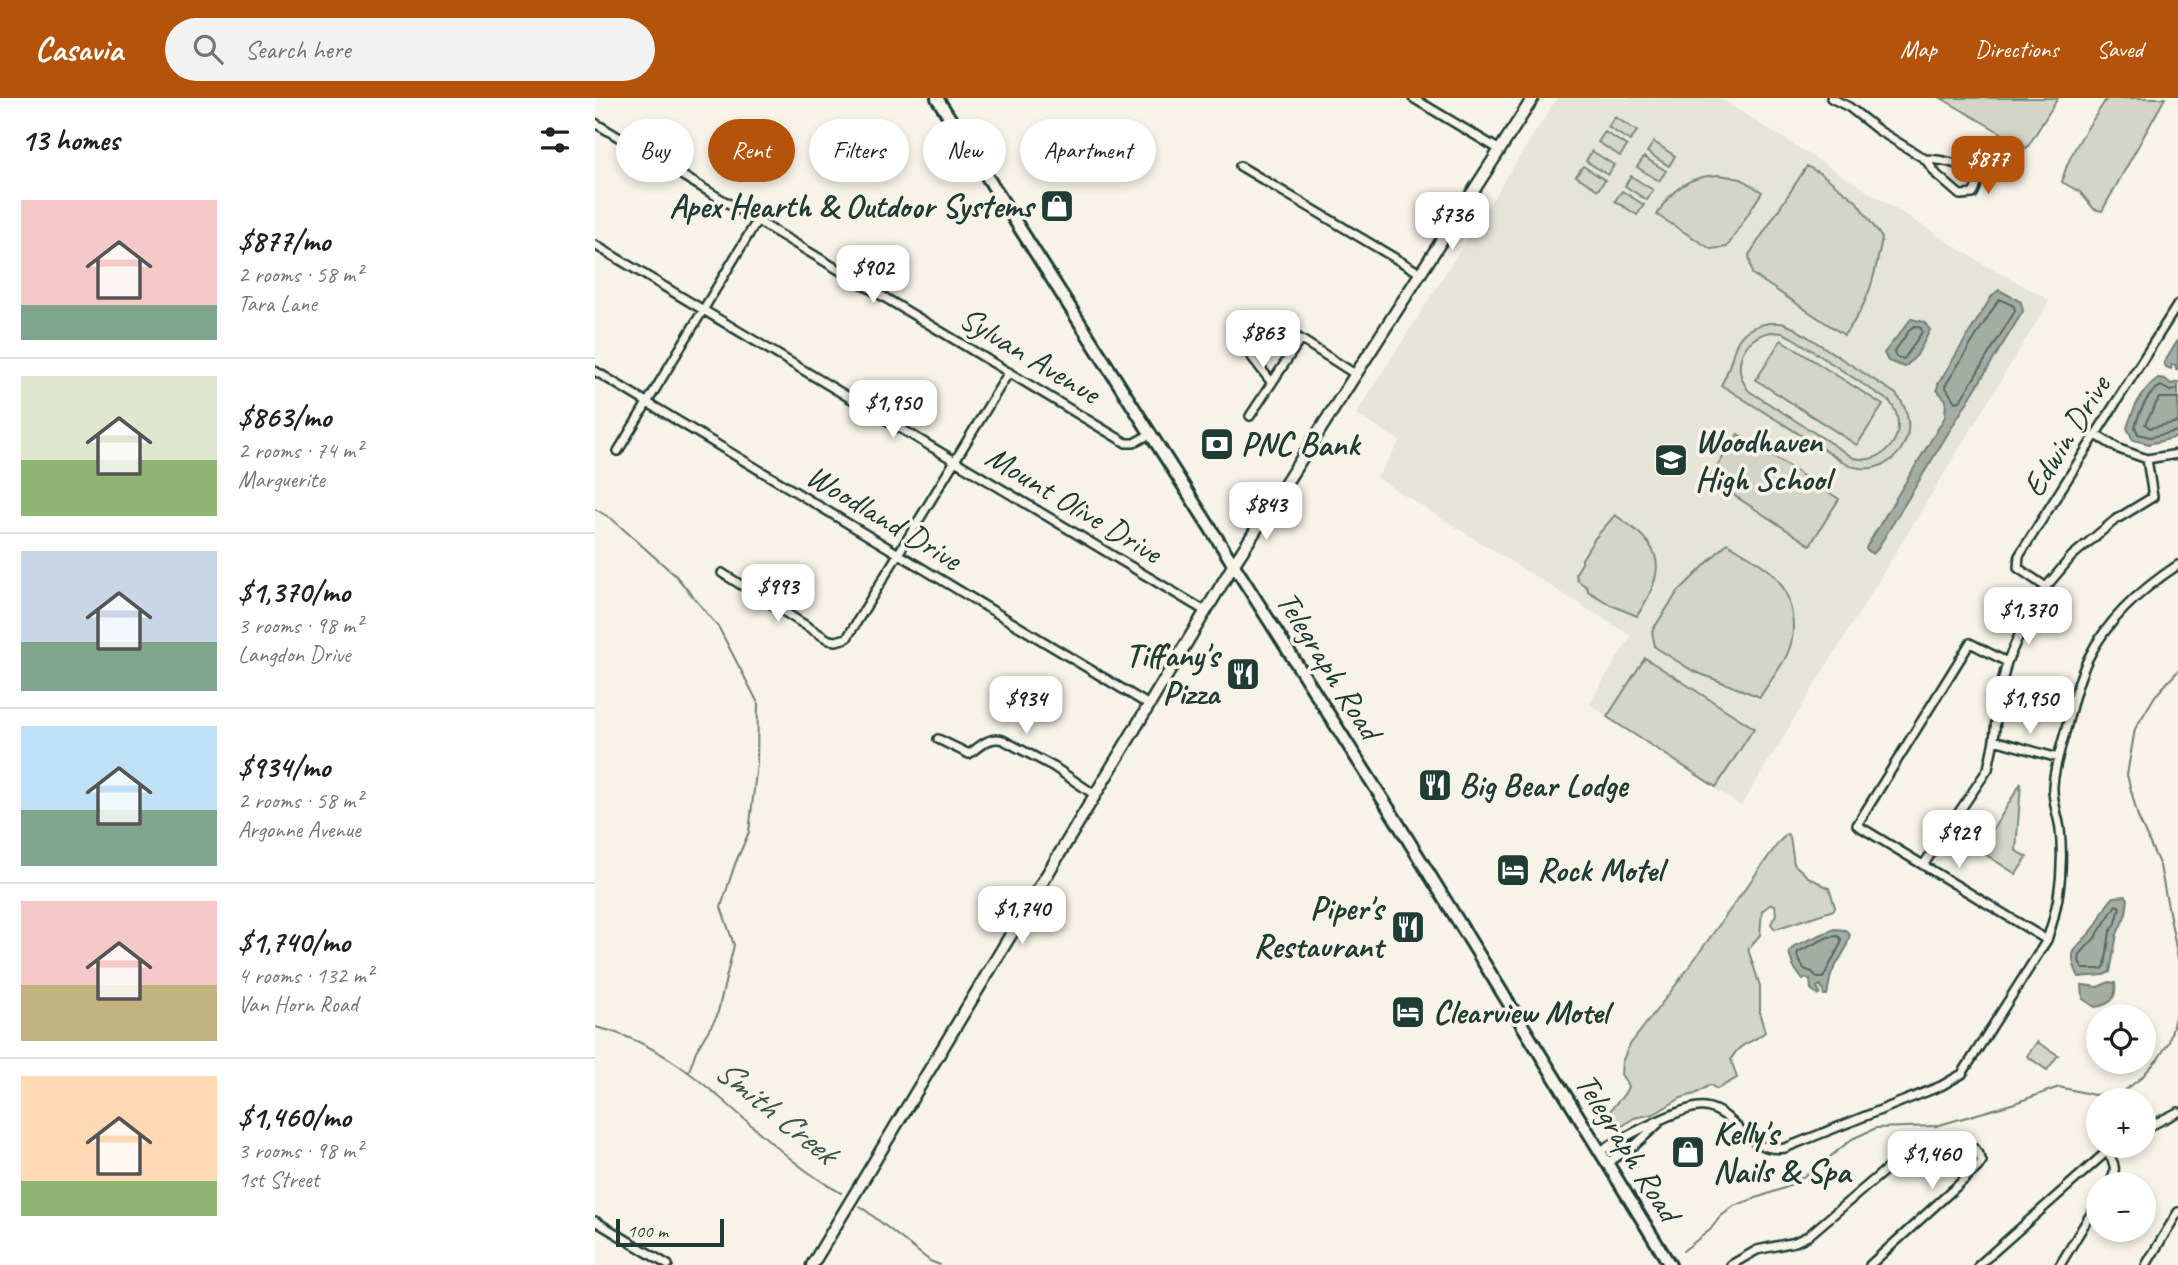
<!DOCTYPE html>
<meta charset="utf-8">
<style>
:root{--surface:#fff;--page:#f2f2f2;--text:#202124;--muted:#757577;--line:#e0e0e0;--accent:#b45309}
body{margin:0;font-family:Caveat,sans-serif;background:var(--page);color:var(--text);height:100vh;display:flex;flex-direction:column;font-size:26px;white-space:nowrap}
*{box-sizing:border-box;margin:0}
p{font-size:23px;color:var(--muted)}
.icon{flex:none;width:38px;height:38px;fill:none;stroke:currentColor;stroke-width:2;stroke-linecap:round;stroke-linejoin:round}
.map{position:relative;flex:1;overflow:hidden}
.sheet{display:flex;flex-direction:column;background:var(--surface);width:595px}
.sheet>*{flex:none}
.guide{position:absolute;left:21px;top:21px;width:665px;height:63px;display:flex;gap:14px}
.tools{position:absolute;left:1491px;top:906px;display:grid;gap:14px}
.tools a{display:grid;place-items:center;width:70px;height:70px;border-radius:50%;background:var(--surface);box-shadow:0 4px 10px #0003;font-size:35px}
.scale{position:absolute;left:21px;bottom:18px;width:108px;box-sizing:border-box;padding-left:7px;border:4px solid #1f3d34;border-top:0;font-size:19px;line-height:24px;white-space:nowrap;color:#1f3d34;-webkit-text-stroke:5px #f7f3e8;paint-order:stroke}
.price{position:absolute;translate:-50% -60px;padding:0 16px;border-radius:14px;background:#fff;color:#222;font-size:23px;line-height:46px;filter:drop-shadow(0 2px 4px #0008)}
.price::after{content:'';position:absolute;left:50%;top:42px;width:21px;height:16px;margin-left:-10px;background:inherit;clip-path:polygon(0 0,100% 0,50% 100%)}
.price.active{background:var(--accent);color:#fff}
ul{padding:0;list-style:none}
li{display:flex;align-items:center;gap:21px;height:175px;padding:0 21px}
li+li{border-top:2px solid var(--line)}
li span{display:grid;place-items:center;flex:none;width:196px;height:140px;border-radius:0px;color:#555}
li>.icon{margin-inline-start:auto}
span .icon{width:84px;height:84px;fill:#fffc;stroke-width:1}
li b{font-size:30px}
h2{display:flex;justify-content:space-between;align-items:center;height:84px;padding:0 21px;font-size:30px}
.pill{padding:0 24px;border-radius:32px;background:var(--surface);box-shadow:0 4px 10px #0003;font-size:24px;line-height:63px}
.pill.active{background:var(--accent);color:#fff}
header{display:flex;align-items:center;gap:42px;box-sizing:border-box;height:98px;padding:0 35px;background:var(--accent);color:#fff}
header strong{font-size:33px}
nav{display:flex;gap:38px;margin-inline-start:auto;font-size:24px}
.search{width:490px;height:63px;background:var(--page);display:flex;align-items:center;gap:18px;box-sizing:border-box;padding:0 24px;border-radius:38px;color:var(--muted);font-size:26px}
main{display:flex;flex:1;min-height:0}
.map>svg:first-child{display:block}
.built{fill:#e5e4d9}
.green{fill:#d3d5ca;stroke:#79897f;stroke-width:2;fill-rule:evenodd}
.water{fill:#a4ada3;stroke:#6f8077;stroke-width:2}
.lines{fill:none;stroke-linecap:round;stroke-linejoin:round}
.shore{stroke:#546a60;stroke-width:2}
.stream{stroke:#6f8077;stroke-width:2}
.street-casing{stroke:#1f3d34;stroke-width:12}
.secondary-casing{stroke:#1f3d34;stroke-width:15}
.primary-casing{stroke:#1f3d34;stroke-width:16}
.street{stroke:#f7f3e8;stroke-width:7}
.secondary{stroke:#f7f3e8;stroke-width:10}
.primary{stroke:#f7f3e8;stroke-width:10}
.labels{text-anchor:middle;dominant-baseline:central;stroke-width:7;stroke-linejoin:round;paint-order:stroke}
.poi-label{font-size:33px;font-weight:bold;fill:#1f3d34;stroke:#f7f3e8;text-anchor:start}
.street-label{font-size:33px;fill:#1f3d34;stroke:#f7f3e8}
.water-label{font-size:35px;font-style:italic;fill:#405950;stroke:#f7f3e8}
</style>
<header>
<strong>Casavia</strong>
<div class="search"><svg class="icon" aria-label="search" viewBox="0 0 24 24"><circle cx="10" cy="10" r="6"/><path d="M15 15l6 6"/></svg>Search here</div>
<nav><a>Map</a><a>Directions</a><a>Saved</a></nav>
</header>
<main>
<section class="sheet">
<h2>13 homes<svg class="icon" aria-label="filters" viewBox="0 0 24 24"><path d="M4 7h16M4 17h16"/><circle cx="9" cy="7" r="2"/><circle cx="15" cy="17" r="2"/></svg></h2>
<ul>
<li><span style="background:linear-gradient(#f6c9c9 75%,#7fa58c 0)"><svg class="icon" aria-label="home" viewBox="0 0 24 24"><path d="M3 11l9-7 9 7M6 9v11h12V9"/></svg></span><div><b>$877/mo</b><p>2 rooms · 58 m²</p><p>Tara Lane</p></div></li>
<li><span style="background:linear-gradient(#dfe7d0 60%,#8fb573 0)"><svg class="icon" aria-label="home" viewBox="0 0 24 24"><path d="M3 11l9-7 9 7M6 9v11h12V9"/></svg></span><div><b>$863/mo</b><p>2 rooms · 74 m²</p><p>Marguerite</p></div></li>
<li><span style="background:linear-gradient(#c9d6e8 65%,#7fa58c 0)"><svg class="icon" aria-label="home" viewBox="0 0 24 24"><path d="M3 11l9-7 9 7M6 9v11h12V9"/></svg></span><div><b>$1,370/mo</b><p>3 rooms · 98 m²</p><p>Langdon Drive</p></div></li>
<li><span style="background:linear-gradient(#bfe0f5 60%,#7fa58c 0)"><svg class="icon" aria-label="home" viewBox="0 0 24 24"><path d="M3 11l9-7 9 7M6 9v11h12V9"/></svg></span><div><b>$934/mo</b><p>2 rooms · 58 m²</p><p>Argonne Avenue</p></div></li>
<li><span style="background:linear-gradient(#f6c9c9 60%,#c2b280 0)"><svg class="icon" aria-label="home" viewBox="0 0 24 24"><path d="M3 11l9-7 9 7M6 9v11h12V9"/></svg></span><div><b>$1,740/mo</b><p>4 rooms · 132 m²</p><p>Van Horn Road</p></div></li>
<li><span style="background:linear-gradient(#ffd9b3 75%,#8fb573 0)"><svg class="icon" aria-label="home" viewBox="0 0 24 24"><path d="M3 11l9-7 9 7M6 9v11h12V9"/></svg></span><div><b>$1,460/mo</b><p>3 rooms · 98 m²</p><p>1st Street</p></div></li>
</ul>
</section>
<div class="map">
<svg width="1583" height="1167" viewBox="0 0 1583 1167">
<rect width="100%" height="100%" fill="#f7f3e8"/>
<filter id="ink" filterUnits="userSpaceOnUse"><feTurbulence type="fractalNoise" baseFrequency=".0143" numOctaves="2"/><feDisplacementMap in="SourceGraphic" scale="14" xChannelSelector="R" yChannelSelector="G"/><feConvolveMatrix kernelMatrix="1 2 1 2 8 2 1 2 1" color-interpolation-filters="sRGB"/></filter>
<g filter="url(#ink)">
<!-- built -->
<path class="built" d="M962,0h162l266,167 65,35 -309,506 -152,-102 42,-68 -254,-158 23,-37 -44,-27z"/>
<!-- green -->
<path class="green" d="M1346,0h117l-31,50z
M1512,0h58l-63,113 -8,-2 -14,-17 -18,-10c6,-30 29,-58 45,-84z
M1020,19l22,14 -7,10 -22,-14z
M1010,34l22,14 -7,10 -22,-14z
M1059,44l21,14 -6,10 -22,-14z
M997,53l22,14 -6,10 -22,-14z
M1049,59l22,14 -7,10 -22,-14z
M988,68l22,14 -7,10 -22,-14z
M1212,68l16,9 33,26 26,37c-7,37 -13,67 -38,97l-92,-61 -3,-19z
M1125,77l21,4 21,13 -35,55 -16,2 -54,-34c13,-25 34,-40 63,-40z
M1036,78l22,14 -6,10 -22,-14z
M1027,93l22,14 -7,10 -22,-14z
M1174,225h13l12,5 102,66c31,36 -1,86 -46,72l-129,-81c17,-27 5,-55 48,-62zM1176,234l12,1 10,5 97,64c21,28 -2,64 -36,56l-105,-67c-19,-24 -7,-54 22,-59z
M1186,242l102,65 -26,40 -101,-65z
M1143,336l101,65 -29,46 -101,-66z
M1020,417c49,32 53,52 22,101l-26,-11 -23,-14 -1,-4 -10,-7 -1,-7 6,-10v-4l13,-21z
M1132,445c14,9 32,18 45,30 19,18 26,53 17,77 -6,16 -20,32 -29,47l-67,-26 -38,-24 -3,-16 25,-38z
M1050,560l109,70 -38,59 -109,-70z
M1426,685l-5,68 11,6 -11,17 -36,-23z
M1192,736l3,3 4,27 14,13 21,11 6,19 -1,3 -59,19 -4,-5 5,-10 -1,-9 -4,-1 -9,7 -2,24 -12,14 12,37v29l5,17c-15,13 -24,9 -34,27l6,19 -20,11 -7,-4 -15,9 -14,4 -27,16 -20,4 -13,9 -12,-3 -3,-6c6,-15 19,-19 22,-32l-7,-12 1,-12 7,-16 49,-64 101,-140z
M1442,944l21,13 -11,15 -20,-14z"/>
<!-- water -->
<path class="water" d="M1404,192l22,12 2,9 -147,240 -3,3 -7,-5 1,-3 78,-129 1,-17 -9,-10 1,-6 54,-88z
M1316,221l13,3 6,8 -13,25 -12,12 -17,-6 -4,-8z
M1583,242v30h-2l-1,-5h-3l-1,4 -5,-2 -2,-4z
M1563,280l7,1 6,5 7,-2v55l-29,7 -16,-4 -6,-12c6,-19 14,-38 31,-50z
M1531,798l2,3 -2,15 -9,20 -7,38 -6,3 -25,2c-16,-31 3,-30 17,-52 6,-10 9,-20 18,-28z
M1239,831l11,1 5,4 -4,14 -15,26 -4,21h-3l-3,-10 -4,2 3,6 -2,2 -7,-6 -1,-10 -5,-1 -2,2 -10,-14 -4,-14 5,-6z
M1514,884l6,1c2,16 -5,22 -20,24l-12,-8 -1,-14 16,2z"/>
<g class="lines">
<!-- shore -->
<path class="shore" d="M1404,201l15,7 1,5 -55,90 -5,1 -10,-16z
M1320,228l6,2 1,4 -18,27 -8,-2 -2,-5 17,-24z
M1583,291l-8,2 -9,-5c-14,7 -22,27 -26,41l3,7 12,3 28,-6
M1583,300h-19l-14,26 5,4 28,-6
M1521,807l4,2 -4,16 -6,9 -5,34 -3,3h-19l-4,-8 1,-7 15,-16z
M1243,838l3,3v4l-18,35h-5l-6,-6 -8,-3 -7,-13 1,-4 30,-15z"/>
<!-- stream -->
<path class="stream" d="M0,411l17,10 64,57 43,52 39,75 -1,60 -8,69 -14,32 -14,43 13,38 -17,71 -21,35 -7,20
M1583,573l-23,25 -20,33 -8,46 11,42 22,49 18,92
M0,929c103,23 158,118 246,166
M265,1108l70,55 10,4
M1088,1153l27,-21 10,-13 14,-11 53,-19 28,-18 37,-30 24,-11 60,-2 79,-23 44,-16 35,8 30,-4 17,-13 17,-19 11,-17 9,-37"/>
<!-- street casing -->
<g class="street-casing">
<path id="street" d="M818,0l87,52
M1236,0l18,9 29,23 47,29 12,16 23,20 13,-1c17,-27 -31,-35 -48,-35
M0,25l531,320h8l18,-10
M645,68l180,107
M0,147l610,366
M0,273l554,334
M677,285l-30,-39 1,-9 15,-17 11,1 86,55
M655,318l50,-76
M1501,337l23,14 28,10 31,-5
M23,353l140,-232
M127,475l107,67 7,1 11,-3 162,-266
M1451,489l-28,-19 1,-12 159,-252
M1412,564l-37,-19 -113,182 190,115
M343,641l31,15c11,-8 20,-18 34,-14l51,27 41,28
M1399,642l64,18
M1329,766l64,-95 6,-29 4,-41 9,-37 24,-53 15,-22 26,-31 43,-36 38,-23 -6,-38
M1549,1031l34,-17
M1005,1053c19,-11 84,-47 105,-44 33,5 39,47 80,41l156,-62 21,-12 85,-134c13,-37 17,-72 13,-111 -2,-14 -8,-29 -7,-43 1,-19 8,-39 13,-57 6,-24 12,-50 23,-72 19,-38 54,-69 89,-92
M1511,1053c10,12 11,20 3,34
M1012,1065l28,-18 23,-21
M0,1123l73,44
M1136,1167l26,-15 38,-8 13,-6 88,-75c17,-9 61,-18 79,-12l7,12 -4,6 -108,98
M1384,1167l134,-119
M1465,1167l38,-63
M1551,1167l32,-53"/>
</g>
<!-- secondary casing -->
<g class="secondary-casing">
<path id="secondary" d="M217,1167l422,-701 299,-466"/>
</g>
<!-- primary casing -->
<g class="primary-casing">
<path id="primary" d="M342,0l457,719 276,448"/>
</g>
<!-- street -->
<use href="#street" class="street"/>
<!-- secondary -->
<use href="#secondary" class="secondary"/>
<!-- primary -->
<use href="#primary" class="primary"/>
</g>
</g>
<!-- icons -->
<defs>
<g id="shop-square" transform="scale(1.75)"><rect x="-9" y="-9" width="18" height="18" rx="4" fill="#1f3d34" stroke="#f7f3e8"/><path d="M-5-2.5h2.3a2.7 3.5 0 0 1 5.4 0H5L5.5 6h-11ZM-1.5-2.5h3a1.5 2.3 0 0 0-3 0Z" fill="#fff"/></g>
<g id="bank-square" transform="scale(1.75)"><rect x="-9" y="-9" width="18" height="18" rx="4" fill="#1f3d34" stroke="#f7f3e8"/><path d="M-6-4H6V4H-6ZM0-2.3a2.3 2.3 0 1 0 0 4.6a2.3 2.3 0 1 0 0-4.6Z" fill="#fff"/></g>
<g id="school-square" transform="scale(1.75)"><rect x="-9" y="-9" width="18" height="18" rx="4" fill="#1f3d34" stroke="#f7f3e8"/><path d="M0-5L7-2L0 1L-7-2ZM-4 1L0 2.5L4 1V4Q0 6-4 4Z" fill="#fff"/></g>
<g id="restaurant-square" transform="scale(1.75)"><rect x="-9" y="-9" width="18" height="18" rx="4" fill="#1f3d34" stroke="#f7f3e8"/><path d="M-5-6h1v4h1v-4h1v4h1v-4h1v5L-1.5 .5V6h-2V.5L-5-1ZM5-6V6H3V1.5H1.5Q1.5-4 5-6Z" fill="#fff"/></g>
<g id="hotel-square" transform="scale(1.75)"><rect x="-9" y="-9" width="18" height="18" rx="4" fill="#1f3d34" stroke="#f7f3e8"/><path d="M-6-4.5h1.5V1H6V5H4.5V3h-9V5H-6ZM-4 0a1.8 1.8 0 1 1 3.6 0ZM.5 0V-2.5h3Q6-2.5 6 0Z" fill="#fff"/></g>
</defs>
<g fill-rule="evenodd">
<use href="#shop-square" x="462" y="108"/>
<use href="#bank-square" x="622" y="346"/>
<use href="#school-square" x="1076" y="362"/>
<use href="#restaurant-square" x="648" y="576"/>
<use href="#restaurant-square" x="840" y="687"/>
<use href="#hotel-square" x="918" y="772"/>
<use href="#restaurant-square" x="813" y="829"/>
<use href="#hotel-square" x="813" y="914"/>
<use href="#shop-square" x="1093" y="1054"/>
</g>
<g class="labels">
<!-- poi labels -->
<g class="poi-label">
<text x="438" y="108" text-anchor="end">Apex Hearth &amp; Outdoor Systems</text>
<text x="1100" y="343">Woodhaven<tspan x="1100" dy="38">High School</tspan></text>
<text x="646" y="346">PNC Bank</text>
<text x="624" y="557" text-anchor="end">Tiffany's<tspan x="624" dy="38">Pizza</tspan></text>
<text x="864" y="687">Big Bear Lodge</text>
<text x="942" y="772">Rock Motel</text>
<text x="788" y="810" text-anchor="end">Piper's<tspan x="788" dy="38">Restaurant</tspan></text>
<text x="838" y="914">Clearview Motel</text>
<text x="1118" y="1035">Kelly's<tspan x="1118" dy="38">Nails &amp; Spa</tspan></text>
</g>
<!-- street labels -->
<g class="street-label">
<text transform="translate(435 257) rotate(31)">Sylvan Avenue</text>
<text transform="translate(1471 338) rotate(-58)">Edwin Drive</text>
<text transform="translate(479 406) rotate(31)">Mount Olive Drive</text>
<text transform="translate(289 419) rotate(31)">Woodland Drive</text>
<text transform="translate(734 567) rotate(58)">Telegraph Road</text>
<text transform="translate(1033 1049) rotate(58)">Telegraph Road</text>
</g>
<!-- water labels -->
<g class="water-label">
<text transform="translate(181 1013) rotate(39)">Smith Creek</text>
</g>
</g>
</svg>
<div class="tools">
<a><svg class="icon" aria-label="locate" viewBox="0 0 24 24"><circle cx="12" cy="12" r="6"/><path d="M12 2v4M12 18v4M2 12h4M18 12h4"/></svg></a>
<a>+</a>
<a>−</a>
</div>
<div class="scale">100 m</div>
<b class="price active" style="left:1393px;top:98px">$877</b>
<b class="price" style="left:857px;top:154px">$736</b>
<b class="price" style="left:278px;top:207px">$902</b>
<b class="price" style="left:668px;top:272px">$863</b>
<b class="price" style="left:298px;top:342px">$1,950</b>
<b class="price" style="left:671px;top:444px">$843</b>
<b class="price" style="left:183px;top:526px">$993</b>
<b class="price" style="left:1433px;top:549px">$1,370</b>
<b class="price" style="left:431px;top:638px">$934</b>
<b class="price" style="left:1435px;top:638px">$1,950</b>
<b class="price" style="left:1364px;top:772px">$929</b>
<b class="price" style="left:427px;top:848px">$1,740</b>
<b class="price" style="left:1337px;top:1093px">$1,460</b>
<div class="guide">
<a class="pill">Buy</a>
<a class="pill active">Rent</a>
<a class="pill">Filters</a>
<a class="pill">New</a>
<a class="pill">Apartment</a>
</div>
</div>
</main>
